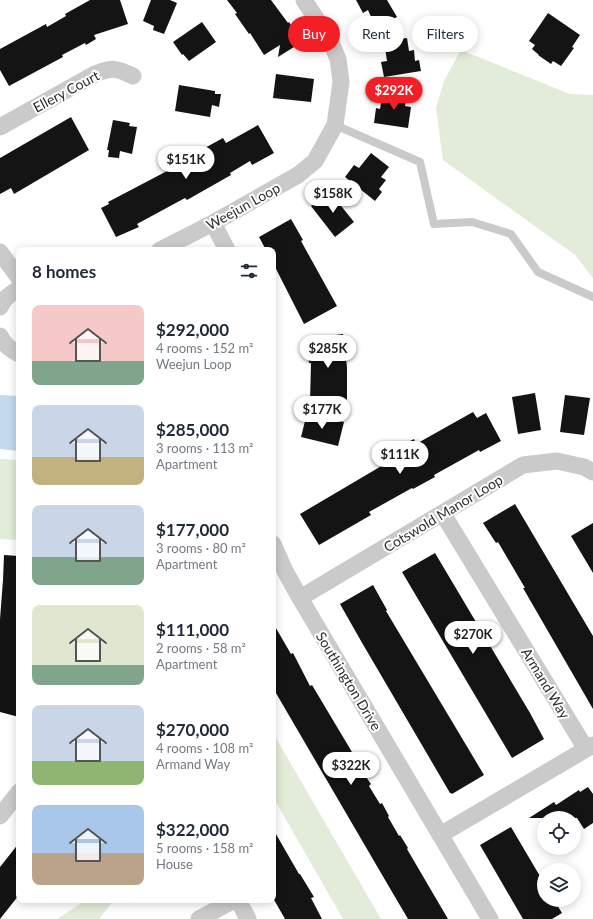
<!DOCTYPE html>
<meta charset="utf-8">
<style>
:root{--surface:#fff;--page:#f2f2f3;--text:#1f2937;--muted:#747a83;--accent:#f41e27}
body{margin:0;font-family:Lato,sans-serif;background:var(--page);color:var(--text);height:100vh;display:flex;flex-direction:column;font-size:15px;white-space:nowrap}
*{box-sizing:border-box;margin:0}
p{font-size:13px;color:var(--muted)}
.icon{flex:none;width:22px;height:22px;fill:none;stroke:currentColor;stroke-width:2;stroke-linecap:round;stroke-linejoin:round}
.map{position:relative;flex:1;overflow:hidden}
.panel{position:absolute;left:16px;top:247px;width:260px;height:656px;display:flex;flex-direction:column;background:var(--surface);border-radius:8px;box-shadow:0 2px 10px #0003}
.panel>*{flex:none}
.top-card{position:absolute;left:288px;top:16px;width:245px;height:36px;display:flex;gap:8px}
.tools{position:absolute;left:537px;top:811px;display:grid;gap:8px}
.tools a{display:grid;place-items:center;width:44px;height:44px;border-radius:50%;background:var(--surface);box-shadow:0 2px 10px #0003;font-size:20px}
.price{position:absolute;translate:-50% -34px;padding:0 9px;border-radius:14px;background:#fff;color:#222;font-size:13px;line-height:26px;filter:drop-shadow(0 1px 2px #0008)}
.price::after{content:'';position:absolute;left:50%;top:24px;width:12px;height:9px;margin-left:-6px;background:inherit;clip-path:polygon(0 0,100% 0,50% 100%)}
.price.current{background:var(--accent);color:#fff}
ul{padding:0;list-style:none}
li{display:flex;align-items:center;gap:12px;height:100px;padding:0 16px}
li span{display:grid;place-items:center;flex:none;width:112px;height:80px;border-radius:8px;color:#555}
li>.icon{margin-inline-start:auto}
span .icon{width:48px;height:48px;fill:#fffc;stroke-width:1}
li b{font-size:17px}
h2{display:flex;justify-content:space-between;align-items:center;height:48px;padding:0 16px;font-size:17px}
.chip{padding:0 14px;border-radius:18px;background:var(--surface);box-shadow:0 2px 10px #0003;font-size:14px;line-height:36px}
.chip.current{background:var(--accent);color:#fff}
.map>svg:first-child{display:block}
.green{fill:#e2ecd8}
.water{fill:#c2dbee}
.building{fill:#141414}
.lines{fill:none;stroke-linecap:round;stroke-linejoin:round}
.lane{stroke:#cacaca;stroke-width:8}
.street{stroke:#cacaca;stroke-width:17}
.labels{text-anchor:middle;dominant-baseline:central;stroke-width:4;stroke-linejoin:round;paint-order:stroke}
.street-label{font-size:14px;fill:#2d2d2d;stroke:#fff}
</style>
<div class="map">
<svg width="593" height="919" viewBox="0 0 593 919">
<rect width="100%" height="100%" fill="#fff"/>
<!-- green -->
<path class="green" d="M461,50l109,44 23,1v183l-18,-23 -132,-95 -7,-52 8,-27z
M0,459l19,1v80l-19,-1z
M273,733l108,186h-38l-70,-122z
M82,900h32l-15,19h-42l23,-15z"/>
<!-- water -->
<path class="water" d="M0,395l19,1v55l-19,-2z"/>
<!-- building -->
<path class="building" d="M90,0h30l8,24 -34,11 2,4 -10,6 -1,-2 -23,12 1,2 -54,29 -9,-16v-21l46,-25 1,3 19,-11 -1,-2z
M151,0h19l7,3 -13,31 -11,-4 1,-4 -11,-5z
M227,0h44l17,23 1,-1 13,20 -24,15 2,-12 -16,10 -14,-22 -1,1 -14,-20 2,-1z
M356,0h31l10,17 -21,11 -8,-18 -5,3z
M548,13l32,22 -8,12 2,1 -13,18 -8,-5 -2,3 -13,-9h1l-7,-6 3,-4 -6,-4z
M202,22l14,20 -27,19 -6,-7 -1,1 -9,-13z
M407,38l2,13 5,-1 1,11 4,-1 2,11 -37,6 -3,-15 6,-1 -3,-20z
M276,74l38,5 -3,23 -38,-4z
M179,85l36,6v3h6l-2,13 -7,-2 -2,12 -35,-6z
M386,90l21,4 -2,12 6,1 -3,21 -34,-5 2,-15 4,1 2,-11 5,1z
M71,117l18,33 -75,44 -3,-6 -11,6v-36z
M113,120l17,3 -1,3 8,1 -5,27 -12,-3 -1,7 -11,-1 1,-7h-2z
M258,125l16,28 -22,12 -2,-4 -20,12 1,2 -44,25 -2,-2 -48,26 2,3 -23,10 -15,-29 8,-4 -1,-2 61,-32 -1,-3 21,-12 1,1 33,-18 3,5z
M371,153l18,14 -8,10 5,3 -7,9 3,3 -7,9 -30,-24 9,-12 5,3z
M330,192l24,30 -19,15 -24,-31z
M291,219l12,21 -2,1 36,65 -33,18 -31,-61v-13h-7l-7,-13z
M343,334l4,33v35h-37l1,-39h-2l-3,-24z
M535,393l6,37 -23,4 -6,-37z
M565,395l25,3 -6,37 -24,-3z
M473,412l4,6 9,-5 15,28 -21,11 -1,-2 -45,25 1,2 -22,12 -1,-1 -43,24 2,3 -52,30 -19,-31 95,-56 -4,-7 23,-12 2,5z
M307,413l37,9 -6,24 -37,-9z
M515,504l78,132v73l-70,-121h2l-27,-46 -2,1 -13,-20z
M593,523v50l-22,-37z
M435,553l95,160 14,26 -32,19 -110,-186z
M4,555l15,1v161l-19,-5v-93l3,-39z
M373,585l14,25 -1,1 98,164 -32,19 -1,-1h-1l-89,-152 -21,-37z
M273,623l18,31 2,-1 17,33 2,-1 40,67 -2,2 21,30 -2,2 11,18 2,-1 7,13 -1,1 11,19 1,-1 8,13 -1,1 41,70h-40l-20,-34 -115,-197z
M588,787l5,7v29l-9,6 -7,-11h-48l25,-16 2,3 23,-15 1,2z
M511,827l33,56v17h10l8,13 -10,6h-29l-43,-74z
M273,829l26,45h1l14,23 -3,1 11,21h-37l-12,-21z
M19,843v52l-19,24v-52z"/>
<g class="lines">
<!-- lane -->
<path class="lane" d="M335,125l85,37 14,62 38,-2 39,12 27,38 55,25"/>
<!-- street -->
<path class="street" d="M0,127l95,-53c18,-7 21,-6 38,2
M213,223l14,27
M160,250l53,-27 85,-48 17,-14 20,-36 6,-43 -3,-23 -8,-19 -26,-40
M0,252l19,26
M0,307c4,-9 11,-14 19,-18
M0,336c4,9 11,14 19,18
M443,514l143,235
M273,544l12,27 15,27 190,321
M300,598l223,-133 34,-4 27,6 9,5
M0,816l19,-24
M440,835l153,-90
M238,900l10,19
M199,919l35,-19"/>
</g>
<g class="labels">
<!-- street labels -->
<g class="street-label">
<text transform="translate(66 91) rotate(-28)">Ellery Court</text>
<text transform="translate(243 206) rotate(-29)">Weejun Loop</text>
<text transform="translate(443 513) rotate(-31)">Cotswold Manor Loop</text>
<text transform="translate(349 681) rotate(59)">Southington Drive</text>
<text transform="translate(546 683) rotate(59)">Armand Way</text>
</g>
</g>
</svg>
<div class="tools">
<a><svg class="icon" aria-label="locate" viewBox="0 0 24 24"><circle cx="12" cy="12" r="6"/><path d="M12 2v4M12 18v4M2 12h4M18 12h4"/></svg></a>
<a><svg class="icon" aria-label="layers" viewBox="0 0 24 24"><path d="M12 4l9 5-9 5-9-5zM3 14l9 5 9-5"/></svg></a>
</div>
<b class="price current" style="left:394px;top:111px">$292K</b>
<b class="price" style="left:186px;top:180px">$151K</b>
<b class="price" style="left:333px;top:214px">$158K</b>
<b class="price" style="left:328px;top:369px">$285K</b>
<b class="price" style="left:322px;top:430px">$177K</b>
<b class="price" style="left:400px;top:475px">$111K</b>
<b class="price" style="left:473px;top:655px">$270K</b>
<b class="price" style="left:351px;top:786px">$322K</b>
<div class="top-card">
<a class="chip current">Buy</a>
<a class="chip">Rent</a>
<a class="chip">Filters</a>
</div>
<section class="panel">
<h2>8 homes<svg class="icon" aria-label="filters" viewBox="0 0 24 24"><path d="M4 7h16M4 17h16"/><circle cx="9" cy="7" r="2"/><circle cx="15" cy="17" r="2"/></svg></h2>
<ul>
<li><span style="background:linear-gradient(#f6c9c9 70%,#7fa58c 0)"><svg class="icon" aria-label="home" viewBox="0 0 24 24"><path d="M3 11l9-7 9 7M6 9v11h12V9"/></svg></span><div><b>$292,000</b><p>4 rooms · 152 m²</p><p>Weejun Loop</p></div></li>
<li><span style="background:linear-gradient(#c9d6e8 65%,#c2b280 0)"><svg class="icon" aria-label="home" viewBox="0 0 24 24"><path d="M3 11l9-7 9 7M6 9v11h12V9"/></svg></span><div><b>$285,000</b><p>3 rooms · 113 m²</p><p>Apartment</p></div></li>
<li><span style="background:linear-gradient(#c9d6e8 65%,#7fa58c 0)"><svg class="icon" aria-label="home" viewBox="0 0 24 24"><path d="M3 11l9-7 9 7M6 9v11h12V9"/></svg></span><div><b>$177,000</b><p>3 rooms · 80 m²</p><p>Apartment</p></div></li>
<li><span style="background:linear-gradient(#dfe7d0 75%,#7fa58c 0)"><svg class="icon" aria-label="home" viewBox="0 0 24 24"><path d="M3 11l9-7 9 7M6 9v11h12V9"/></svg></span><div><b>$111,000</b><p>2 rooms · 58 m²</p><p>Apartment</p></div></li>
<li><span style="background:linear-gradient(#c9d6e8 70%,#8fb573 0)"><svg class="icon" aria-label="home" viewBox="0 0 24 24"><path d="M3 11l9-7 9 7M6 9v11h12V9"/></svg></span><div><b>$270,000</b><p>4 rooms · 108 m²</p><p>Armand Way</p></div></li>
<li><span style="background:linear-gradient(#a9c7e8 60%,#b9a48a 0)"><svg class="icon" aria-label="home" viewBox="0 0 24 24"><path d="M3 11l9-7 9 7M6 9v11h12V9"/></svg></span><div><b>$322,000</b><p>5 rooms · 158 m²</p><p>House</p></div></li>
</ul>
</section>
</div>
